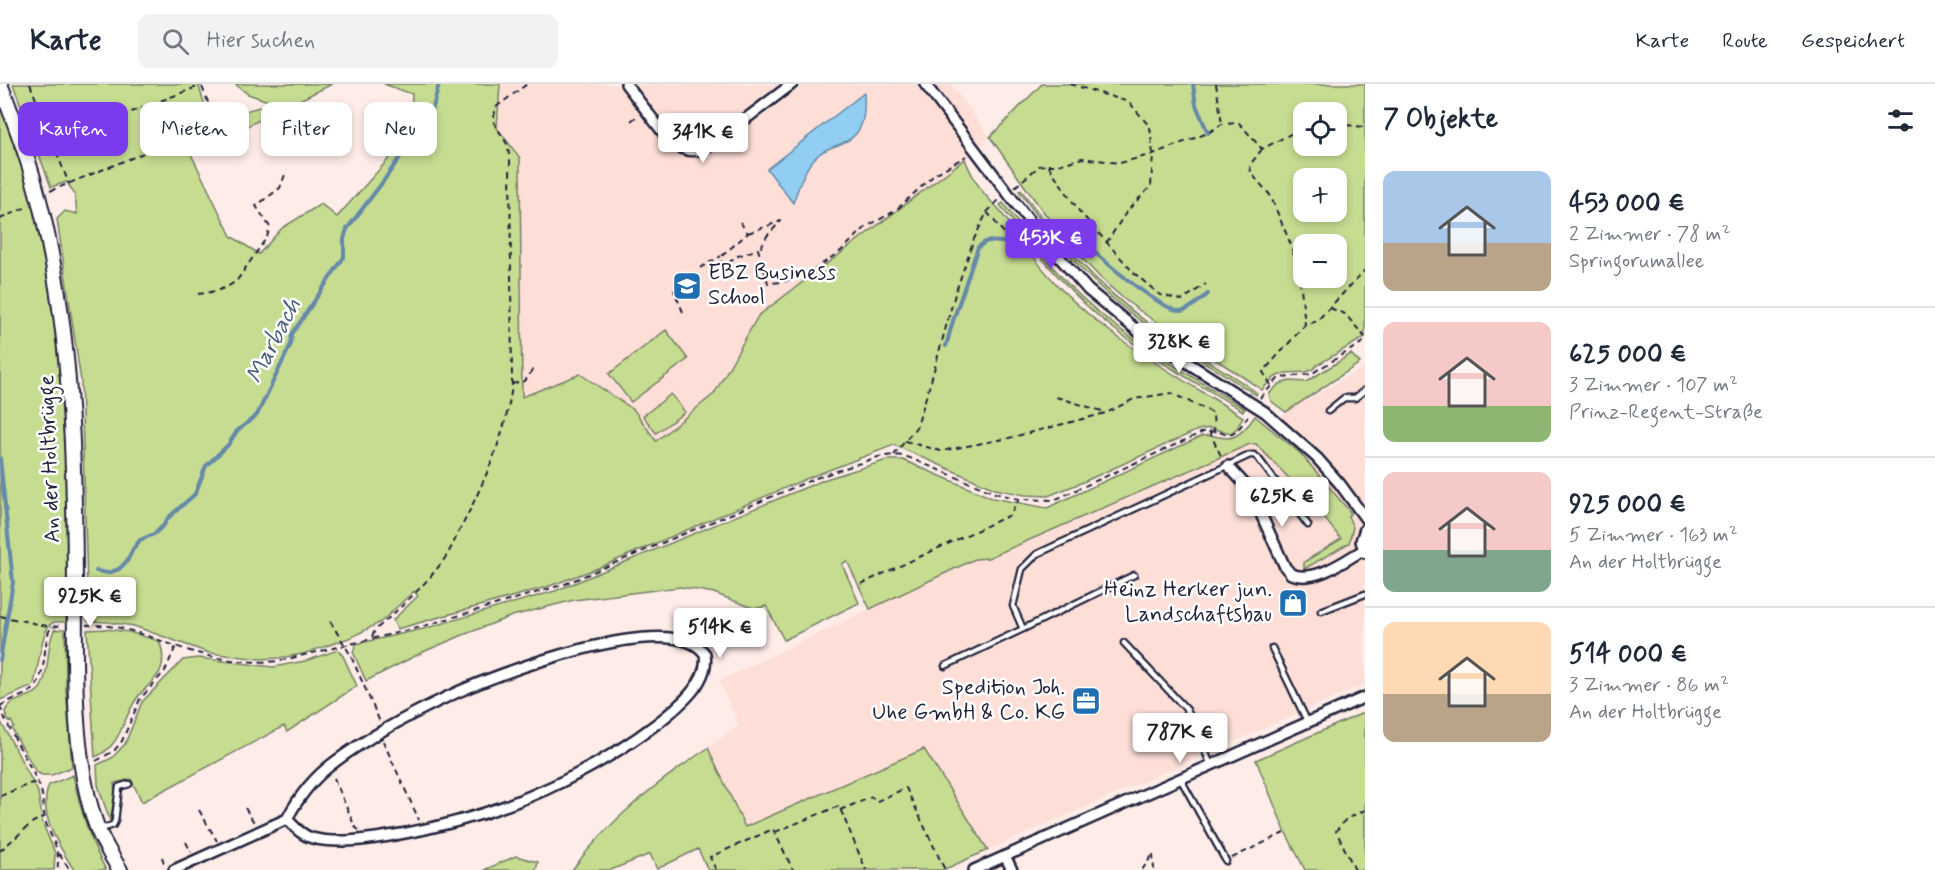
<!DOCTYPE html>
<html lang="de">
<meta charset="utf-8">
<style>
:root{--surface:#fff;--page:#f2f2f3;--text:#1f2937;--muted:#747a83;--line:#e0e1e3;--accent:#7c3aed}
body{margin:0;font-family:Mynerve,sans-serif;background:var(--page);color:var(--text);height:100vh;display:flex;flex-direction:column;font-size:22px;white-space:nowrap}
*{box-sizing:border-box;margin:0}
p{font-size:20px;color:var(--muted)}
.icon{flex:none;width:33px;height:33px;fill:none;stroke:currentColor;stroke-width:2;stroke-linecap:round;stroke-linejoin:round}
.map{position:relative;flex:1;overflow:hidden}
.panel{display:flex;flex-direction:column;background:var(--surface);width:570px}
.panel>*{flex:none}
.banner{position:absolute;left:18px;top:18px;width:570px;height:54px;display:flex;gap:12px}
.controls{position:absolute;left:1293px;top:18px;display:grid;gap:12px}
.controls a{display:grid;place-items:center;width:54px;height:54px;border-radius:12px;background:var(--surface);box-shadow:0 3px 9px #0003;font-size:30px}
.price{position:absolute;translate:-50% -51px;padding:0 14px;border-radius:6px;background:#fff;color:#222;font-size:20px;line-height:39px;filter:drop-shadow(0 2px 3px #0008)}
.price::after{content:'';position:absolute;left:50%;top:36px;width:18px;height:14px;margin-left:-9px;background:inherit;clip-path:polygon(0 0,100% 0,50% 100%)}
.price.selected{background:var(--accent);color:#fff}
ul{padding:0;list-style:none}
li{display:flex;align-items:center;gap:18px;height:150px;padding:0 18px}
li+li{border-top:2px solid var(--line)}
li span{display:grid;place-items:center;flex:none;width:168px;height:120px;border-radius:12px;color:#555}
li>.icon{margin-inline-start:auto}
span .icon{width:72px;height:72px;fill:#fffc;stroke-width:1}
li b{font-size:26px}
h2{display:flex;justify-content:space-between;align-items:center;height:72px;padding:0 18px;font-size:26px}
.tag{padding:0 21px;border-radius:12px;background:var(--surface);box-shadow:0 3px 9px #0003;font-size:21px;line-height:54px}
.tag.selected{background:var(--accent);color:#fff}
header{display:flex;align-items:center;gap:36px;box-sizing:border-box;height:84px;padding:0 30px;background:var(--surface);border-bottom:2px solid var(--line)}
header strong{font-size:28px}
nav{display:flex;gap:33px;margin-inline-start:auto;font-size:21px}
.search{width:420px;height:54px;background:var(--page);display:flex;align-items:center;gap:15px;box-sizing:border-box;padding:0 21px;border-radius:12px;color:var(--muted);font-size:22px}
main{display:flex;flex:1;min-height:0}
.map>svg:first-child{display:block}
.built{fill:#fddfd8}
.green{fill:#c6dc91;stroke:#747f66;stroke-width:1.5;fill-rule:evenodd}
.water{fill:#92cef2;stroke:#6589a9;stroke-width:1.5}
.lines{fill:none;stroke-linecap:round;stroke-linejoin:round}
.stream{stroke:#6589a9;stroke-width:4}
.lane-casing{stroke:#22223b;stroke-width:9}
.street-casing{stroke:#22223b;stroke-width:14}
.secondary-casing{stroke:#22223b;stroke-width:18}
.path{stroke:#22223b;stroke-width:2;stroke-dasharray:6 4.5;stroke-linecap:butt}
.lane{stroke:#fff;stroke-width:4.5}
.street{stroke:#fff;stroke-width:9}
.secondary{stroke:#fff;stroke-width:14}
.labels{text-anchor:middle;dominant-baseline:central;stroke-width:5;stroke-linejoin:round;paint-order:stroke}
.poi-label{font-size:22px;fill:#22223b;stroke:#fff;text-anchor:end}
.street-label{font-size:22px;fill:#22223b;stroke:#fff}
.water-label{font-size:24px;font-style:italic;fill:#495e7b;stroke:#fff}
</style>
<header>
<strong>Karte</strong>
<div class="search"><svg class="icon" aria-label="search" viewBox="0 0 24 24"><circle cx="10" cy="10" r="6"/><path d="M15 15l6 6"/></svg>Hier suchen</div>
<nav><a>Karte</a><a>Route</a><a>Gespeichert</a></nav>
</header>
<main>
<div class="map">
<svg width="1365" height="786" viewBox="0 0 1365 786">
<rect width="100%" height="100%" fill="#feece8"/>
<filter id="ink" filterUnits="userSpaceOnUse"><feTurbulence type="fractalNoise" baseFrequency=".0167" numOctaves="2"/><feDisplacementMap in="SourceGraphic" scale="12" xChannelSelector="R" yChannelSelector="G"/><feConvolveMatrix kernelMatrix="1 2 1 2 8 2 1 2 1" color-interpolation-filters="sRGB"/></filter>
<g filter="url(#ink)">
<!-- built -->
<path class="built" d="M494,0h457l39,53 -24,23 -208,156 -44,78 -58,47 -134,-43 -2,-240 -23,-30z
M1365,283v317l-377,166 -64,-101 -179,78 -37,-79 31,-23 -20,-44 256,-122 13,-1 228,-100 19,-9 62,-44z"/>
<!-- green -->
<path class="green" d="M13,0h185l12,37 64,-18 -26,-9 -13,-10h97l-141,70 40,82 28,18 23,-26 39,-24 16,13 73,-82 2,-41 -28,-10h116l-3,44 23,30 2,239 58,-23 54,36 22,31 58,-47 44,-78 207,-157c7,18 18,36 33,49 20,28 40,58 65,83 52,52 118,87 180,126l-6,11 -6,5 -22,-5 -11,2 -115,52 -35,14 -23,-1 -30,-6 -101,-44 -86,33 -210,90 -51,19 -150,42 -4,-9 25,-24 -4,-5 -33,31 -29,15 -49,17 -24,4 -19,1 -51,-6 -75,-27 -27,-4 -19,-1 -7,-240 -24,-162 8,-8 12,3 -2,-19 -8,-13 -16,5z
M1042,0h323v253l-48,28c-9,11 -20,6 -31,8 -11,2 -17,9 -24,17 -45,-32 -95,-57 -138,-91 -54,-45 -94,-105 -134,-162zM1304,28h32v34h-32zM1304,94h32v34h-32zM1304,160h32v34h-32z
M0,19c63,160 65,323 69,492l-3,27c-4,0 -10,-1 -14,1 -12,7 -13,49 -19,63l-33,14z
M1021,106c39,52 74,94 127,133 35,26 75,44 109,70l-1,2c-45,-31 -95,-56 -137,-91 -40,-33 -70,-72 -100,-113z
M1003,119c21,28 42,57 66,82 50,52 115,86 176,124l-2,2c-49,-30 -102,-58 -146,-96 -37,-32 -67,-71 -97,-110z
M666,246l22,29 -57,43 -22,-28z
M1351,270l9,9 -74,49 -15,-11 -2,-7 10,-10 11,-3 16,1z
M671,310l14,18 -29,21 -13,-17z
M1255,332l45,37 51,60 -3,3 5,11 -4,16 -45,26v-7l37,-23 -31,-39 -54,-56h-6l-262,114 -13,1 -105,50 -23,-48 -5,3 17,39 -75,37 -18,-34 -11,3 -41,-16 -34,-6 -106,13 -62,16 -49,19 -40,17 -57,29 -13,-29 3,-8 67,-15 132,-38 271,-112 61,-19h16l89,38 55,10 155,-72c9,-2 15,1 24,2 12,1 24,-14 29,-22z
M65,545l1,60 6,78 -20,8h-10l-6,-3 -24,-43 2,-2 -3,-6 -2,1 -4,-10c5,-16 31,-12 37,-27 8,-16 4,-38 12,-55z
M106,545l23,3 30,9c4,9 5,18 2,28 -3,10 -17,19 -24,29 -15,21 -15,48 -42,59l-8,-127z
M338,566l5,6 14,30 -70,46 -3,-6 -142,76 -11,-23 -17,4 1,11 -5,27 -12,-36 -1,-20 15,-7 13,-14 17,-42 41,-42 15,-2 75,9 32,-6z
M1365,628v158h-60l-20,-39 -29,-71z
M0,636l38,72 5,32 12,29 -1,17h-54z
M708,664l37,79 179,-78 64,101 -45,20h-235l-10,-21 -41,20 -7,-15 -39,16h-39c37,-50 85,-88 136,-122z
M73,691c7,33 16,65 33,95h-32c-15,-25 -37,-55 -25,-85z
M516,772l22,6 -2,8h-52z"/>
<!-- water -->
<path class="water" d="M864,9c1,19 1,40 -19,49 -10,5 -21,6 -29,15 -12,11 -17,30 -23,46l-26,-34z"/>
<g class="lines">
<!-- stream -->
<path class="stream" d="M1193,0l3,21 12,28
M1063,139c11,5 15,15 23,22 16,14 75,66 95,66 8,0 20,-12 27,-17
M946,262l7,-25 25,-74 9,-6 28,2
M0,375l13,123 -13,78
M96,487l12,2 11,-4 8,-8 6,-12 7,-9 14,-6 10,-9 4,-7 27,-24 11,-28 22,-21 9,-14 20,-16 34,-71 1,-10 52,-77v-18l3,-10 35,-46 50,-72 7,-27"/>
<!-- lane casing -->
<g class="lane-casing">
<path id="lane" d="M1328,327l16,-13h11l10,-8
M1134,491l-111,54 -10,-23 9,-37 15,-15 213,-99h4l4,3 50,67
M1321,527l44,-17
M1124,559l63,67 24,55
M1272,564l35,73
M945,582l78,-37
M1180,694l46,83
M101,745l12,-4 2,-4 4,-34 10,-3"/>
</g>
<!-- street casing -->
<g class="street-casing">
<path id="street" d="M626,0l42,55c13,12 26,16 43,6l81,-61
M925,0l114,150 49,56 51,42 126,80 52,46 23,26 25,34
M1228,382l22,24 35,77 6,7c24,9 52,-12 72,-24
M1365,445l-4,12 4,12
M1005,772l7,14
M174,786l113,-51c12,-23 28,-43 49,-58 34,-25 73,-46 111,-64 43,-21 226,-91 258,-43 5,28 -27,53 -46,68 -79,60 -172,98 -270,114 -24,4 -53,8 -77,2 -11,-3 -18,-12 -25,-19
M974,786l391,-173"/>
</g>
<!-- secondary casing -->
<g class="secondary-casing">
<path id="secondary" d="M0,0c12,31 24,62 33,94 25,86 35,176 39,264 2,49 3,97 3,145 0,75 -4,173 23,243 6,14 14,27 22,40"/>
</g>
<!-- path -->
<path class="path" d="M30,0l39,100
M1070,0l59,18 21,25 3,27 -2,32 -24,25 -20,31
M1216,0l6,40
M631,37l6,-5
M1336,40l29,3
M53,58l149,-57
M1262,65l-12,16 1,8 19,22 21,50 9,34 5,46
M1048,81h10l24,-7 38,5 33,-9 55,-21 14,-9 17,-1 23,26 42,-22
M1015,103l24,-21 9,-1 31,46 55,62 26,22 22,5 24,-16
M50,107l163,-66 1,-7 -13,-34
M987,128l22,27
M0,135l29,-13
M740,138l8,11 -25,22 -2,8 9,-1 5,-5 23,-8 10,34 15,-1 28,-10 31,-22 24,-23 29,-16 40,-37 31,-18
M748,149l33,-12 -14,15 -6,11 -3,2
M700,184l21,-12
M198,210c14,-2 29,-4 40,-15l29,-42 3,-10 -14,-21 24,-18 6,-16
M1330,224l15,6 20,23
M683,228l-9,-21 16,-17
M512,300l13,-3 10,-14
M1271,301l-8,-13 42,-47 12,-4 48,-51
M1056,313l49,15
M1260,314l19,-20 32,-4 54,-33
M1209,347l13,27
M905,357l36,10 68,-13 97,-25 28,-14 37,-6 42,20 1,19
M894,371l23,-29 14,-45 24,-87 19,-55 13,-27 14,-14
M861,500l149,-69 9,-16
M0,532l52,11
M330,537l20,33 30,68
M86,541c42,-2 76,19 115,29 25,7 53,9 78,7l138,-33 148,-44 251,-106 62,-21 15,-2 12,1 90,37 24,6 35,1 149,-68c31,-4 23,17 47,-19
M372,553l3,-7c25,-22 50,-44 70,-72 7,-10 11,-22 17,-32 22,-44 45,-93 50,-142l-2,-225 -3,-15 -14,-23 3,-14 31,-23
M0,622c10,-6 21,-9 31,-15 15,-9 12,-44 18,-60l3,-4 10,-2
M0,622c10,28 27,52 39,79 6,13 3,28 8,41 6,15 14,27 10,44
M383,657l36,79
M96,677l18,-10 8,-10 18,-42 25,-28 11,-25
M334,694l21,49 5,4
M0,712l32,-13 7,2
M245,724l10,16
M199,726l18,31
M840,726l32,-13 3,5 31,-14 39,82
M775,748l64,-26 27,64
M186,758l5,10
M0,767l33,-29 11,-5
M59,770l11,16
M1153,770l1,16
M162,773l3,9
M1232,774l52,-25
M716,786l-6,-13 63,-28 20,41
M1142,786l11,-16
M1355,786l-19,-39 10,-12 19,-9"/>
<!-- lane -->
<use href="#lane" class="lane"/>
<!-- street -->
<use href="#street" class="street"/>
<!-- secondary -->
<use href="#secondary" class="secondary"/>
</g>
</g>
<!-- icons -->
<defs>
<g id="university-square" transform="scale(1.5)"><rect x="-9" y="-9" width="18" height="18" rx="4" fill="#1f6fb2" stroke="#fff"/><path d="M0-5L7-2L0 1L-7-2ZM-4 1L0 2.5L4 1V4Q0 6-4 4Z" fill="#fff"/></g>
<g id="shop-square" transform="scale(1.5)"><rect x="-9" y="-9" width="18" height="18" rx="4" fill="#1f6fb2" stroke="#fff"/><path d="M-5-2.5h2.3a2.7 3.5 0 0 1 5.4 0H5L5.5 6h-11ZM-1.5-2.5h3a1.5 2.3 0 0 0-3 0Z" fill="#fff"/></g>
<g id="office-square" transform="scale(1.5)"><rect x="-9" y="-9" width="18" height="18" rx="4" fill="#1f6fb2" stroke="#fff"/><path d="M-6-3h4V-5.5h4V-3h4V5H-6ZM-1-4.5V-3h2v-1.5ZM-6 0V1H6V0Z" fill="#fff"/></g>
</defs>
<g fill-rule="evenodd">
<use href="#university-square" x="687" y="202"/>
<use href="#shop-square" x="1293" y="519"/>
<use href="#office-square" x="1086" y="617"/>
</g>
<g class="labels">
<!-- poi labels -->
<g class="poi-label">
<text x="708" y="189" text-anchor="start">EBZ Business<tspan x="708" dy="25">School</tspan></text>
<text x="1272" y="506">Heinz Herker jun.<tspan x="1272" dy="25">Landschaftsbau</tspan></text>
<text x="1065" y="604">Spedition Joh.<tspan x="1065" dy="25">Uhe GmbH &amp; Co. KG</tspan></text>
</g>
<!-- street labels -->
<g class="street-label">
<text transform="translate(50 375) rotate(-92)">An der Holtbrügge</text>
</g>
<!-- water labels -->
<g class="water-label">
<text transform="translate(274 257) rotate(-63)">Marbach</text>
</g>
</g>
</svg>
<div class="controls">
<a><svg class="icon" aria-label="locate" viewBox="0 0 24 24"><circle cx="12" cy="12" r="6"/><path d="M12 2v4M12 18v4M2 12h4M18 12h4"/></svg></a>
<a>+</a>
<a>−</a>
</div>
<b class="price" style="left:703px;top:80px">341K €</b>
<b class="price selected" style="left:1051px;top:186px">453K €</b>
<b class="price" style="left:1179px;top:290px">328K €</b>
<b class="price" style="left:1282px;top:444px">625K €</b>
<b class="price" style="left:90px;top:544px">925K €</b>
<b class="price" style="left:720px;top:575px">514K €</b>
<b class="price" style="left:1180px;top:680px">787K €</b>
<div class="banner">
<a class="tag selected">Kaufen</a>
<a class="tag">Mieten</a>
<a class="tag">Filter</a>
<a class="tag">Neu</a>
</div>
</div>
<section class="panel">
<h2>7 Objekte<svg class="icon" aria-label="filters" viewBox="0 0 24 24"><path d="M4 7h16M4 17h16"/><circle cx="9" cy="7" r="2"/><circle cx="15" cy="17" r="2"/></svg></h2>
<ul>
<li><span style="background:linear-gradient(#a9c7e8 60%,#b9a48a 0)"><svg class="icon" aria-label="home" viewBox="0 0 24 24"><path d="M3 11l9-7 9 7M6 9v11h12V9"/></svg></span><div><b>453 000 €</b><p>2 Zimmer · 78 m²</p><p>Springorumallee</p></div></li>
<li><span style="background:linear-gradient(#f6c9c9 70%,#8fb573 0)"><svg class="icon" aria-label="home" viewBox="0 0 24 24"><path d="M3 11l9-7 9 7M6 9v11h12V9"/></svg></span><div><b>625 000 €</b><p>3 Zimmer · 107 m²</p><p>Prinz-Regent-Straße</p></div></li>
<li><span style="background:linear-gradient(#f6c9c9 65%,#7fa58c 0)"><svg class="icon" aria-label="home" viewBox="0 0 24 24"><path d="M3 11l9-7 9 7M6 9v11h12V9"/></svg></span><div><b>925 000 €</b><p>5 Zimmer · 163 m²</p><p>An der Holtbrügge</p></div></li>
<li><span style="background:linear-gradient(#ffd9b3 60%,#b9a48a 0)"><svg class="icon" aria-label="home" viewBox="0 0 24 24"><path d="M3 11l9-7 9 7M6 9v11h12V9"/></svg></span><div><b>514 000 €</b><p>3 Zimmer · 86 m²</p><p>An der Holtbrügge</p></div></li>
</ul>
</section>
</main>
